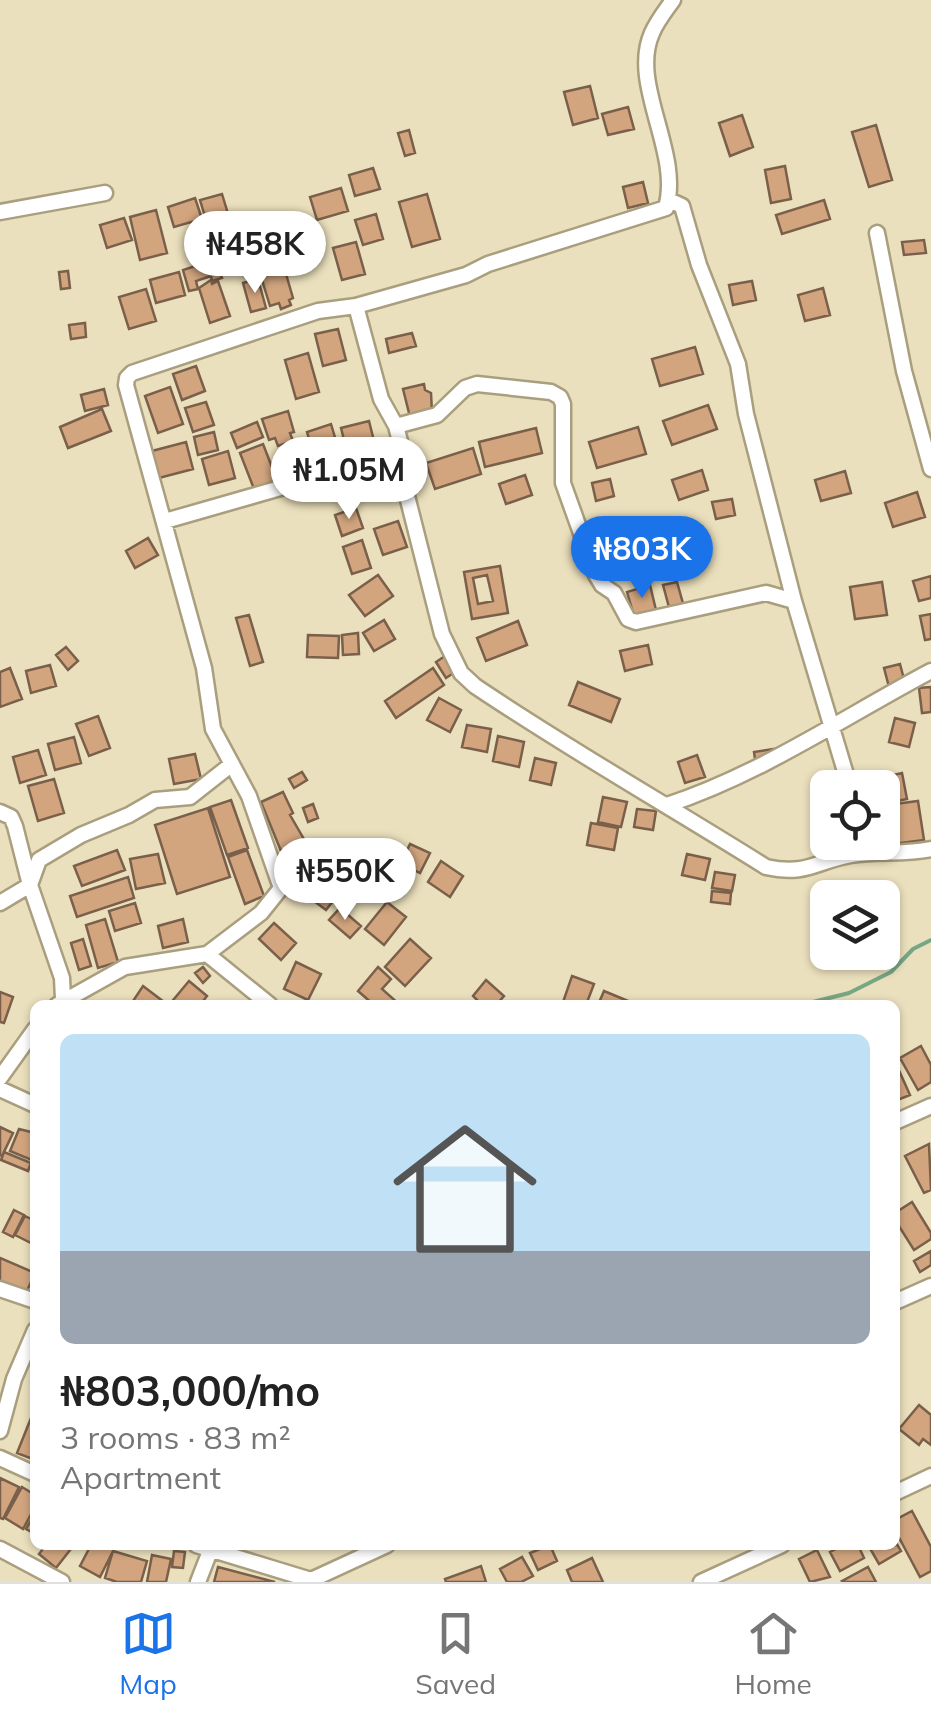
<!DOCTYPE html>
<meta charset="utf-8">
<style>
:root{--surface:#fff;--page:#f2f2f2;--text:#222;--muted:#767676;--line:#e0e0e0;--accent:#1a73e8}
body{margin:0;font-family:Mulish,sans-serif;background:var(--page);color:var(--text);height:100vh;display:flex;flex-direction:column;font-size:38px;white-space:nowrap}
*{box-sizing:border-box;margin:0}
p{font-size:32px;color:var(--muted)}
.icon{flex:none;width:55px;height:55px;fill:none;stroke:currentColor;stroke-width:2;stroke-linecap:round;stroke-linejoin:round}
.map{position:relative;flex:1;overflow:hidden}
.sheet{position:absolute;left:30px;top:1000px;width:870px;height:550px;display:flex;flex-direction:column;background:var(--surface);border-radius:15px;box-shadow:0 2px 8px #0004}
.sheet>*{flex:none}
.fabs{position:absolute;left:810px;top:770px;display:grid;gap:20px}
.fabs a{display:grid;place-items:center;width:90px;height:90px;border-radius:15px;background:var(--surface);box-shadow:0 2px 8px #0004;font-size:50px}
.price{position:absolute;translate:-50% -85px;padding:0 22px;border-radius:35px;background:#fff;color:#222;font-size:32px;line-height:65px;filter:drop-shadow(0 2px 5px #0008)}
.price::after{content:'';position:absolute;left:50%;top:60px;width:30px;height:22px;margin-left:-15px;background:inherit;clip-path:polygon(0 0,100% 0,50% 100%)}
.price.active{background:var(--accent);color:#fff}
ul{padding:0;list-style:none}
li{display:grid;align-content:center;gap:20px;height:530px;padding:0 30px}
li span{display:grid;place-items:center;height:310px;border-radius:15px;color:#555}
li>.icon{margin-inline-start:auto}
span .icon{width:180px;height:180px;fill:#fffc;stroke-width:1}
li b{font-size:42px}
.menu{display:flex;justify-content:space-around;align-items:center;height:140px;border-top:2px solid var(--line);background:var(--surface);font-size:28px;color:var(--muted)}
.menu a{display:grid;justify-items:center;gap:5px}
.menu .active{color:var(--accent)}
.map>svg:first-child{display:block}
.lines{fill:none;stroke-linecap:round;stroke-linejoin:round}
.stream{stroke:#76a784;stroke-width:4}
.building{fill:#d2a57f;stroke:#7a604a;stroke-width:2.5;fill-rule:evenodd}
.minor-casing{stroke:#a99e7e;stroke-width:19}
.minor{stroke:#fff;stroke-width:14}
</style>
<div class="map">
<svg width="931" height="1582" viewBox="0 0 931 1582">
<rect width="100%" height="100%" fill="#ebe0bd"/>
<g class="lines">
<!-- stream -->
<path class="stream" d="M748,1005l61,-2 40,-10 42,-21 22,-23 18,-9"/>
</g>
<!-- building -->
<path class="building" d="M590,86l8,32 -25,7 -9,-33z
M628,107l6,22 -26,6 -6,-21z
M742,115l11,32 -23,9 -11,-33z
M876,125l16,55 -23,7 -17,-55z
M409,130l6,23 -10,3 -7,-23z
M785,166l6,33 -20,4 -6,-33z
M373,168l7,21 -25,7 -6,-21z
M643,182l5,21 -20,5 -5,-21z
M341,188l7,23 -31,9 -7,-23z
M222,194l10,33 -22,6 -10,-33z
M427,194l13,45 -28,8 -13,-45z
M195,198l7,21 -28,8 -6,-20z
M824,200l6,19 -48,15 -6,-19z
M156,210l11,43 -27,7 -10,-43z
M376,214l7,25 -20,6 -8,-25z
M124,218l8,22 -25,8 -7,-23z
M924,240l2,13 -22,2 -2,-13z
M356,242l9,32 -23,6 -9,-32z
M279,250l14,48 -4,2 2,5 -10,4 -2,-6 -9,3 -15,-49z
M216,259l6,19 -10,3 -1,-5 -15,5 2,8 -9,2 -6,-21z
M68,271l2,17 -9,1 -2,-17z
M179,272l6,23 -29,8 -6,-23z
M258,279l8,29 -15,4 -8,-29z
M211,280l1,4 6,-3 12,35 -20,7 -11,-35z
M752,281l4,19 -23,5 -4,-20z
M823,288l7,27 -25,6 -7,-26z
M146,289l10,32 -27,8 -10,-32z
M85,323l1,14 -15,2 -2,-14z
M338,329l8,31 -23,6 -8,-32z
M412,333l4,13 -27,7 -3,-14z
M695,347l8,27 -43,12 -8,-27z
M308,353l11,39 -23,7 -11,-39z
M196,366l9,25 -23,9 -9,-26z
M424,384l1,6 6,3 1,19 -22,5 -7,-28z
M170,387l13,37 -25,9 -13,-37z
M104,389l4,16 -23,6 -4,-16z
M206,402l8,23 -21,7 -8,-24z
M708,405l9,24 -45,16 -9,-24z
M102,409l9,22 -43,17 -8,-21z
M288,411l6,21 -4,1 3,8 -15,5 -3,-8 -6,2 -7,-21z
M369,421l6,24 -28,7 -6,-24z
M257,422l6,15 -26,11 -6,-15z
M331,424l8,27 -24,8 -8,-27z
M638,427l8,27 -49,14 -8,-26z
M536,428l6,25 -57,14 -6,-25z
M214,432l4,18 -20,5 -4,-18z
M186,442l7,27 -34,9 -7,-27z
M263,444l14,36 -23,9 -14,-36z
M473,448l8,26 -46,15 -9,-26z
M228,451l7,27 -26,7 -7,-26z
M702,470l6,20 -29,10 -7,-20z
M845,471l6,22 -30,8 -6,-21z
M525,475l7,20 -26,9 -7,-20z
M610,479l4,17 -18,5 -4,-18z
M917,492l8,25 -32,10 -8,-24z
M732,499l3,16 -19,4 -4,-17z
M356,508l7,20 -21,8 -7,-21z
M398,521l9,26 -24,8 -9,-26z
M148,538l10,17 -23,13 -9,-17z
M362,540l9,28 -19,6 -9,-27z
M688,540l7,21 -14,4 -7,-20z
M500,566l8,47 -36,6 -8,-47zM487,575l6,26 -15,3 -5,-26z
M378,575l15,21 -28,20 -16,-21z
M931,576v22l-12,3 -6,-20z
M677,582l7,25 -14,4 -7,-26z
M882,582l5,33 -32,4 -5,-32z
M650,585l6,25 -22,6 -7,-24z
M931,614v25l-6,1 -5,-24z
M249,615l14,47 -13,4 -14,-48z
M384,620l11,19 -21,12 -11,-18z
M518,621l9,24 -41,16 -9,-23z
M358,633l1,21 -16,1 -1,-20z
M308,635l31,1 -1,22 -31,-1z
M648,645l4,19 -27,7 -5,-20z
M66,647l12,14 -10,9 -12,-15z
M445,656l10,16 -9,6 -10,-16z
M900,664l5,19 -16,4 -5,-19z
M50,665l6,21 -25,7 -5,-22z
M10,668l12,31 -22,8v-35z
M433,668l11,17 -48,33 -11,-17z
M578,682l42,17 -9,23 -42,-17z
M931,687v25l-9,1 -3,-25z
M439,698l22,12 -11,22 -23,-12z
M98,716l12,32 -21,8 -13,-32z
M895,718l20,5 -6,24 -20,-5z
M467,725l24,4 -4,23 -25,-5z
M498,736l26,6 -5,25 -26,-6z
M74,737l7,26 -26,7 -7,-26z
M774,749l1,6 -20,4 -1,-7z
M38,750l8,25 -26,8 -7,-26z
M195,754l6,25 -27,5 -5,-25z
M697,755l8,22 -20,6 -7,-21z
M535,758l21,5 -5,22 -21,-5z
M302,772l5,8 -13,8 -5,-9z
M902,773l5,26 -25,5v-16h-4l-2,-9z
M54,779l10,34 -26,8 -10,-35z
M283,792l10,21 -3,2 15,26 -24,10 -20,-49z
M603,797l24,5 -6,25 -23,-5z
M231,800l17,48 -21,7 -17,-48z
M918,801l6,39 -31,4 -6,-39z
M313,804l5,14 -10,4 -5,-14z
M208,808l22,69 -53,17 -22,-69z
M637,809l19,2 -3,19 -19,-3z
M591,823l27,5 -4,22 -27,-5z
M410,844l20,9 -10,20 -19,-10z
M117,850l8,20 -43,16 -8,-20z
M247,850l17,46 -19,8 -17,-47z
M158,854l7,29 -29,6 -6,-30z
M687,854l23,5 -5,21 -23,-5z
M282,860l11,5 -5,9 -11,-6z
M441,861l22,15 -13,21 -22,-15z
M323,865l18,8 -3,4 9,6 -21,27 -24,-18z
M715,872l20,3 -3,16 -20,-3z
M128,877l6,21 -57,19 -7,-21z
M867,889l4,9h-24z
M712,891l19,2 -1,11 -19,-2z
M387,902l19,15 -22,28 -19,-16z
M135,903l6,20 -26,8 -6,-20z
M340,908l21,18 -11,12 -21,-18z
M105,919l13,43 -20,6 -12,-43z
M183,919l5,23 -25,6 -5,-22z
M274,923l22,20 -15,17 -22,-21z
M83,939l8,27 -12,4 -8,-27z
M410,939l21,19 -26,28 -20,-19z
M296,962l25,12 -13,26 -24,-11z
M203,967l7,9 -7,7 -8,-10z
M378,967l13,12 -9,10 18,16h-26l-16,-14z
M572,976l22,8 -8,21h-24z
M486,980l18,16 -8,9h-14l-9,-9z
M189,981l18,15 -7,9h-31z
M143,986l21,16 -3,3 -30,-1z
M604,991l24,10 -2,4h-28z
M0,992l13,5 -9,26 -4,-1z
M921,1046l10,19v17l-13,8 -18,-32z
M897,1066l13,29 -15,6v-34z
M0,1127l13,6 -11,23 -2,-1z
M19,1129l16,4 -1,28 -24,-10z
M929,1144l2,46 -7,3 -19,-37z
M4,1152l27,11 -3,8 -27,-11z
M912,1202l19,31v6l-17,11 -19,-30v-7z
M14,1210l10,5 -11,22 -10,-5z
M25,1216l10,5v24l-20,-10z
M931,1251v14l-11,7 -6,-11z
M0,1258l35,15 -9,20 -26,-11z
M919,1405l12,10v30l-8,-6 -4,6 -20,-16z
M35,1408v52l-18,-7z
M0,1478l19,9 -16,32 -3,-1z
M22,1487l13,8v12l-12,22 -18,-11z
M912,1511l19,36v24l-11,6 -25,-47v-10z
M35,1513v21l-9,-5z
M895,1541l6,10 -22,13 -11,-19h27z
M46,1545h28l-18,23 -17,-14z
M91,1545h25l-16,32 -20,-11z
M550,1545l7,16 -19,9 -8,-17z
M844,1545h14l6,13 -24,13 -10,-19z
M817,1550l13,27 -20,5 -11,-23z
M113,1551l34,10 -6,21h-24l-12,-4z
M174,1551l11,1 -2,16 -11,-1z
M152,1555l19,4 -5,23h-19z
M522,1557l11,19 -12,6h-14l-7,-13z
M592,1558l11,24h-31l-5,-12z
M481,1566l5,16h-40l-1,-3z
M218,1567l57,15h-61z
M868,1567l8,15h-33l-1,-1z"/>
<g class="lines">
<!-- minor casing -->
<g class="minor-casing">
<path id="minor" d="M669,200l13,6 17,59 39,99 8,50 48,187 56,187
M0,212l105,-19
M877,233l27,138 27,98
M356,306l110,-31 22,-11 178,-56c16,-56 -37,-124 -14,-175 5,-12 14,-23 21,-33
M396,426l41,-11 28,-27 12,-4 74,8 9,5 3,7v79l33,92 6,10 12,8 14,26 8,3 130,-29 28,8
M165,521l238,-68
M667,805c94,-31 177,-88 264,-134
M0,812l11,5 4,9 15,59 32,93 1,21
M0,903l30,-18 9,-25 42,-25 48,-20 26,-15 35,-3 42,-33
M207,954l63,51
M57,1005l68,-38 82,-13 54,-41 20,-25 -32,-92 -36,-67 -9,-61 -78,-283 1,-7 5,-5 186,-62 38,-5 25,93 15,27 7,27 2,35 37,146 19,39 14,13c95,64 194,120 291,181 41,9 50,-6 85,-12 27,-5 53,0 80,-6
M0,1078l35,-49
M0,1089l35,16
M895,1122l36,-16
M0,1289l35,12
M895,1302l36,-16
M0,1431l14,-52 21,-49
M0,1458l35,16
M895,1493l36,-17
M196,1545l115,35 76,-35
M0,1549l62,33
M198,1582l12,-31
M701,1582l81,-37"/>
</g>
<!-- minor -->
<use href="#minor" class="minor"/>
</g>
</svg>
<div class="fabs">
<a><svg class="icon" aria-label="locate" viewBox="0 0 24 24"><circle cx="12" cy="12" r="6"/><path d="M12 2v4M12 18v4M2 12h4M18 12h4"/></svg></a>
<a><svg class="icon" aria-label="layers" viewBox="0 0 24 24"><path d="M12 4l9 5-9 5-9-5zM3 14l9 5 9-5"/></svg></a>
</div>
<b class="price" style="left:255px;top:296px">₦458K</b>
<b class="price" style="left:349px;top:522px">₦1.05M</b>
<b class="price active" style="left:642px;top:601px">₦803K</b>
<b class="price" style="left:345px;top:923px">₦550K</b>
<section class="sheet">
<ul>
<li><span style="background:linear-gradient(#bfe0f5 70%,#9aa5b1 0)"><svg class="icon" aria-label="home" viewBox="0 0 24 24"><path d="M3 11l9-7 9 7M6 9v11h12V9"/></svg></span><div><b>₦803,000/mo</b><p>3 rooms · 83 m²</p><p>Apartment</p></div></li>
</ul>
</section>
</div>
<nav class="menu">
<a class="active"><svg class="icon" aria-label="map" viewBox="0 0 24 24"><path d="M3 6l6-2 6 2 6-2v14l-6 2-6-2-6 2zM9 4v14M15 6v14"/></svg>Map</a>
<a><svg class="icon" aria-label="saved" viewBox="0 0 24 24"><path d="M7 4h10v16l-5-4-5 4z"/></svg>Saved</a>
<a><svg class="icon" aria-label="home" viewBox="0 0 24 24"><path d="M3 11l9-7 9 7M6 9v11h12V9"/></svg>Home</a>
</nav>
